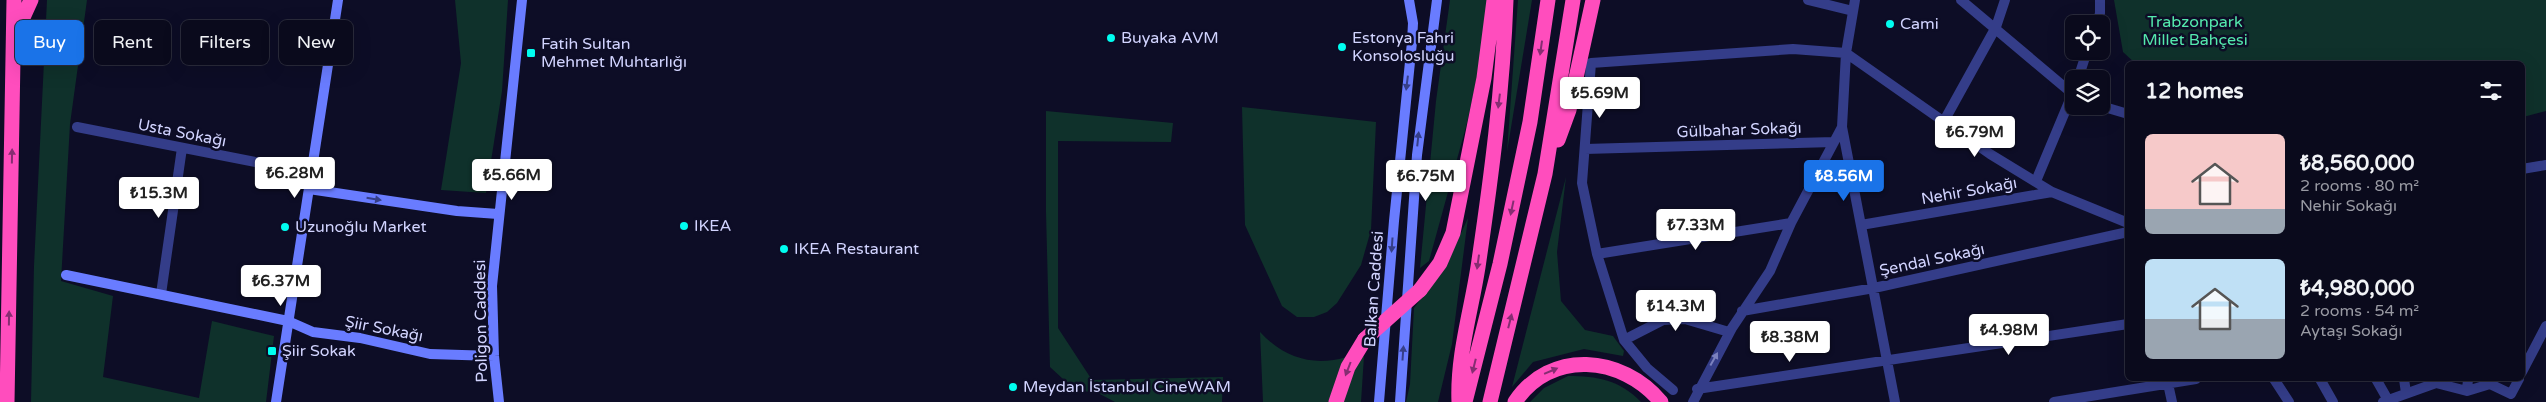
<!DOCTYPE html>
<meta charset="utf-8">
<style>
:root{--surface:#0a0a1c;--page:#181829;--text:#f1f3f6;--muted:#999aa3;--line:#2a2b3b;--accent:#1a73e8}
body{margin:0;font-family:"Varela Round",sans-serif;background:var(--page);color:var(--text);height:100vh;display:flex;flex-direction:column;font-size:19px;white-space:nowrap}
*{box-sizing:border-box;margin:0}
p{font-size:16px;color:var(--muted)}
.icon{flex:none;width:28px;height:28px;fill:none;stroke:currentColor;stroke-width:2;stroke-linecap:round;stroke-linejoin:round}
.map{position:relative;flex:1;overflow:hidden}
.panel{position:absolute;left:2125px;top:61px;width:400px;height:320px;display:flex;flex-direction:column;background:var(--surface);border-radius:8px;box-shadow:0 5px 20px #0002,0 0 0 1px var(--line)}
.panel>*{flex:none}
.hud{position:absolute;left:15px;top:20px;width:475px;height:45px;display:flex;gap:10px}
.controls{position:absolute;left:2065px;top:15px;display:grid;gap:10px}
.controls a{display:grid;place-items:center;width:45px;height:45px;border-radius:8px;background:var(--surface);box-shadow:0 5px 20px #0002,0 0 0 1px var(--line);font-size:25px}
.price{position:absolute;translate:-50% -42px;padding:0 11px;border-radius:5px;background:#fff;color:#222;font-size:16px;line-height:32px;filter:drop-shadow(0 1px 2px #0008)}
.price::after{content:'';position:absolute;left:50%;top:30px;width:15px;height:11px;margin-left:-8px;background:inherit;clip-path:polygon(0 0,100% 0,50% 100%)}
.price.on{background:var(--accent);color:#fff}
ul{padding:0;list-style:none}
li{display:flex;align-items:center;gap:15px;height:125px;padding:0 20px}
li span{display:grid;place-items:center;flex:none;width:140px;height:100px;border-radius:8px;color:#555}
li>.icon{margin-inline-start:auto}
span .icon{width:60px;height:60px;fill:#fffc;stroke-width:1}
li b{font-size:21px}
h2{display:flex;justify-content:space-between;align-items:center;height:60px;padding:0 20px;font-size:21px}
.pill{padding:0 18px;border-radius:8px;background:var(--surface);box-shadow:0 5px 20px #0002,0 0 0 1px var(--line);font-size:18px;line-height:45px}
.pill.on{background:var(--accent);color:#fff}
.map>svg:first-child{display:block}
.green{fill:#0f312b}
.lines{fill:none;stroke-linecap:round;stroke-linejoin:round}
.street{stroke:#343d89;stroke-width:10}
.secondary{stroke:#697cff;stroke-width:10}
.highway{stroke:#ff4dbd;stroke-width:15}
.highway-bridge{stroke:#ff4dbd;stroke-width:15}
.oneway{fill:#862d72}
.oneway2{fill:#363f88}
.oneway3{fill:#7b81be}
.poi-dot{fill:#00fdf0;stroke:#0d0d26;stroke-width:2}
.labels{text-anchor:middle;dominant-baseline:central;stroke-width:5;stroke-linejoin:round;paint-order:stroke}
.park-label{font-size:16px;fill:#54e9ad;stroke:#0d0d26}
.poi-label{font-size:16px;fill:#d2d4ff;stroke:#0d0d26;text-anchor:start}
.street-label{font-size:16px;fill:#d2d4ff;stroke:#0d0d26}
</style>
<div class="map">
<svg width="2546" height="402" viewBox="0 0 2546 402">
<rect width="100%" height="100%" fill="#0d0d26"/>
<!-- green -->
<path class="green" d="M47,0h40l-17,124 -9,157 52,15 -10,81 96,21 13,-77 62,15 -8,66h-235l3,-136z
M455,0h53l-6,91 -16,102 -45,-3 20,-127z
M1450,0h37l-7,63 -13,60 -38,138 -9,7 16,-167z
M1518,0h14l-25,152z
M2114,0h432v111l-23,6 -1,-53h-386l-13,-12z
M1242,107l134,15 -5,108 -10,35 -24,38 -10,9 -13,5h-17l-15,-11 -37,-81z
M1046,111l127,12 -2,19 -113,-1v187l34,52 131,-3 -1,25h-107l-17,-9 -23,-3 -25,-23 -4,-155z
M1566,177l-9,75 4,49 24,29 28,6 11,15 -1,5 -39,-7 -51,13 -21,25z
M1468,218l-16,126 -14,58h-32l4,-18 4,-76 32,-42z
M1260,332c24,26 53,35 87,25l-18,45h-66z
M1364,356l-3,46h-23l16,-38z
M1568,376c29,0 52,4 73,26h-111l14,-14z"/>
<g class="lines">
<!-- street -->
<path class="street" d="M1808,0l45,11
M1855,0l-9,53 -4,74 53,275
M1961,0l113,95
M2097,24l3,-11v-13
M2078,79l9,-28
M2101,106l27,8
M1944,121l52,-94 9,-27
M77,127l234,46
M1585,149l249,-7
M2522,169l24,-4
M2036,181l38,-91
M1861,225l191,-33
M1597,254l194,-31
M161,294l21,-146
M1742,311l132,-23 254,-56
M1624,340l39,-20 22,-1 44,13
M2522,372l24,-46
M2167,379l5,23
M2274,379l15,23
M2320,379l13,23
M2376,379l12,21
M2404,379l2,14
M2436,383l31,8 23,-7 21,10 8,-15
M1697,389l431,-65
M1673,390l-26,-22 -23,-28 -27,-86 -15,-71 9,-120 202,-14 53,4 144,101 62,38 76,31
M2467,391l1,-12
M1693,402l39,-74 38,-57 21,-48 51,-96
M2054,402l142,-23
M2383,402l53,-19v-4"/>
<!-- secondary -->
<path class="secondary" d="M309,189l148,22 41,3
M66,275l222,46 25,11 47,6 70,16 64,2
M276,402l62,-402
M499,402l-5,-46 -2,-70 30,-286
M1379,402l15,-181 18,-179 1,-19 -4,-23
M1400,402l17,-247 20,-155"/>
<!-- highway -->
<path class="highway" d="M16,33l15,-33
M1558,140l11,-30 24,-110
M1420,290l20,-27 13,-30 31,-155 10,-78
M7,402l7,-402
M1336,402l12,-35 17,-28
M1459,402c-2,-46 12,-90 19,-135 13,-88 25,-178 28,-267
M1465,402l35,-138 30,-142 18,-122
M1490,402l55,-228 28,-174
M1515,402c35,-53 107,-47 146,0"/>
<!-- highway-bridge -->
<path class="highway-bridge" d="M1365,339l55,-49"/>
</g>
<!-- one-way arrows -->
<defs><path id="oneway-solid" d="M-6-.8H1V-3.2L6.5 0L1 3.2V.8H-6Z" transform="scale(1.25)"/></defs>
<g class="oneway">
<use href="#oneway-solid" transform="translate(1541 48) rotate(98)"/>
<use href="#oneway-solid" transform="translate(1499 101) rotate(97)"/>
<use href="#oneway-solid" transform="translate(12 156) rotate(-89)"/>
<use href="#oneway-solid" transform="translate(1512 208) rotate(102)"/>
<use href="#oneway-solid" transform="translate(1478 262) rotate(98)"/>
<use href="#oneway-solid" transform="translate(9 318) rotate(-89)"/>
<use href="#oneway-solid" transform="translate(1510 321) rotate(-76)"/>
<use href="#oneway-solid" transform="translate(1474 366) rotate(104)"/>
<use href="#oneway-solid" transform="translate(1348 369) rotate(111)"/>
<use href="#oneway-solid" transform="translate(1551 371) rotate(-23)"/>
</g>
<g class="oneway2">
<use href="#oneway-solid" transform="translate(1407 83) rotate(97)"/>
<use href="#oneway-solid" transform="translate(1418 139) rotate(-84)"/>
<use href="#oneway-solid" transform="translate(374 199) rotate(9)"/>
<use href="#oneway-solid" transform="translate(1392 245) rotate(94)"/>
<use href="#oneway-solid" transform="translate(1403 353) rotate(-86)"/>
</g>
<use class="oneway3" href="#oneway-solid" transform="translate(1714 359) rotate(-61)"/>
<!-- markers -->
<g class="poi-dot">
<circle cx="1890" cy="24" r="5"/>
<circle cx="1111" cy="38" r="5"/>
<circle cx="1342" cy="47" r="5"/>
<rect x="526" y="48" width="10" height="10" rx="2.5"/>
<circle cx="684" cy="226" r="5"/>
<circle cx="285" cy="227" r="5"/>
<circle cx="784" cy="249" r="5"/>
<rect x="267" y="346" width="10" height="10" rx="2.5"/>
<circle cx="1013" cy="387" r="5"/>
</g>
<g class="labels">
<!-- park labels -->
<g class="park-label">
<text x="2195" y="22">Trabzonpark<tspan x="2195" dy="18">Millet Bahçesi</tspan></text>
</g>
<!-- poi labels -->
<g class="poi-label">
<text x="1900" y="24">Cami</text>
<text x="1121" y="38">Buyaka AVM</text>
<text x="1352" y="38">Estonya Fahri<tspan x="1352" dy="18">Konsolosluğu</tspan></text>
<text x="541" y="44">Fatih Sultan<tspan x="541" dy="18">Mehmet Muhtarlığı</tspan></text>
<text x="694" y="226">IKEA</text>
<text x="295" y="227">Uzunoğlu Market</text>
<text x="794" y="249">IKEA Restaurant</text>
<text x="282" y="351">Şiir Sokak</text>
<text x="1023" y="387">Meydan İstanbul CineWAM</text>
</g>
<!-- street labels -->
<g class="street-label">
<text transform="translate(1739 130) rotate(-2)">Gülbahar Sokağı</text>
<text transform="translate(182 133) rotate(11)">Usta Sokağı</text>
<text transform="translate(1969 191) rotate(-10)">Nehir Sokağı</text>
<text transform="translate(1932 260) rotate(-12)">Şendal Sokağı</text>
<text transform="translate(1374 289) rotate(-86)">Balkan Caddesi</text>
<text transform="translate(481 321) rotate(-91)">Poligon Caddesi</text>
<text transform="translate(384 329) rotate(11)">Şiir Sokağı</text>
</g>
</g>
</svg>
<div class="controls">
<a><svg class="icon" aria-label="locate" viewBox="0 0 24 24"><circle cx="12" cy="12" r="6"/><path d="M12 2v4M12 18v4M2 12h4M18 12h4"/></svg></a>
<a><svg class="icon" aria-label="layers" viewBox="0 0 24 24"><path d="M12 4l9 5-9 5-9-5zM3 14l9 5 9-5"/></svg></a>
</div>
<b class="price" style="left:1600px;top:119px">₺5.69M</b>
<b class="price" style="left:1975px;top:158px">₺6.79M</b>
<b class="price" style="left:295px;top:199px">₺6.28M</b>
<b class="price" style="left:512px;top:201px">₺5.66M</b>
<b class="price" style="left:1426px;top:202px">₺6.75M</b>
<b class="price on" style="left:1844px;top:202px">₺8.56M</b>
<b class="price" style="left:159px;top:219px">₺15.3M</b>
<b class="price" style="left:1696px;top:251px">₺7.33M</b>
<b class="price" style="left:281px;top:307px">₺6.37M</b>
<b class="price" style="left:1676px;top:332px">₺14.3M</b>
<b class="price" style="left:2009px;top:356px">₺4.98M</b>
<b class="price" style="left:1790px;top:363px">₺8.38M</b>
<div class="hud">
<a class="pill on">Buy</a>
<a class="pill">Rent</a>
<a class="pill">Filters</a>
<a class="pill">New</a>
</div>
<section class="panel">
<h2>12 homes<svg class="icon" aria-label="filters" viewBox="0 0 24 24"><path d="M4 7h16M4 17h16"/><circle cx="9" cy="7" r="2"/><circle cx="15" cy="17" r="2"/></svg></h2>
<ul>
<li><span style="background:linear-gradient(#f6c9c9 75%,#9aa5b1 0)"><svg class="icon" aria-label="home" viewBox="0 0 24 24"><path d="M3 11l9-7 9 7M6 9v11h12V9"/></svg></span><div><b>₺8,560,000</b><p>2 rooms · 80 m²</p><p>Nehir Sokağı</p></div></li>
<li><span style="background:linear-gradient(#bfe0f5 60%,#9aa5b1 0)"><svg class="icon" aria-label="home" viewBox="0 0 24 24"><path d="M3 11l9-7 9 7M6 9v11h12V9"/></svg></span><div><b>₺4,980,000</b><p>2 rooms · 54 m²</p><p>Aytaşı Sokağı</p></div></li>
</ul>
</section>
</div>
